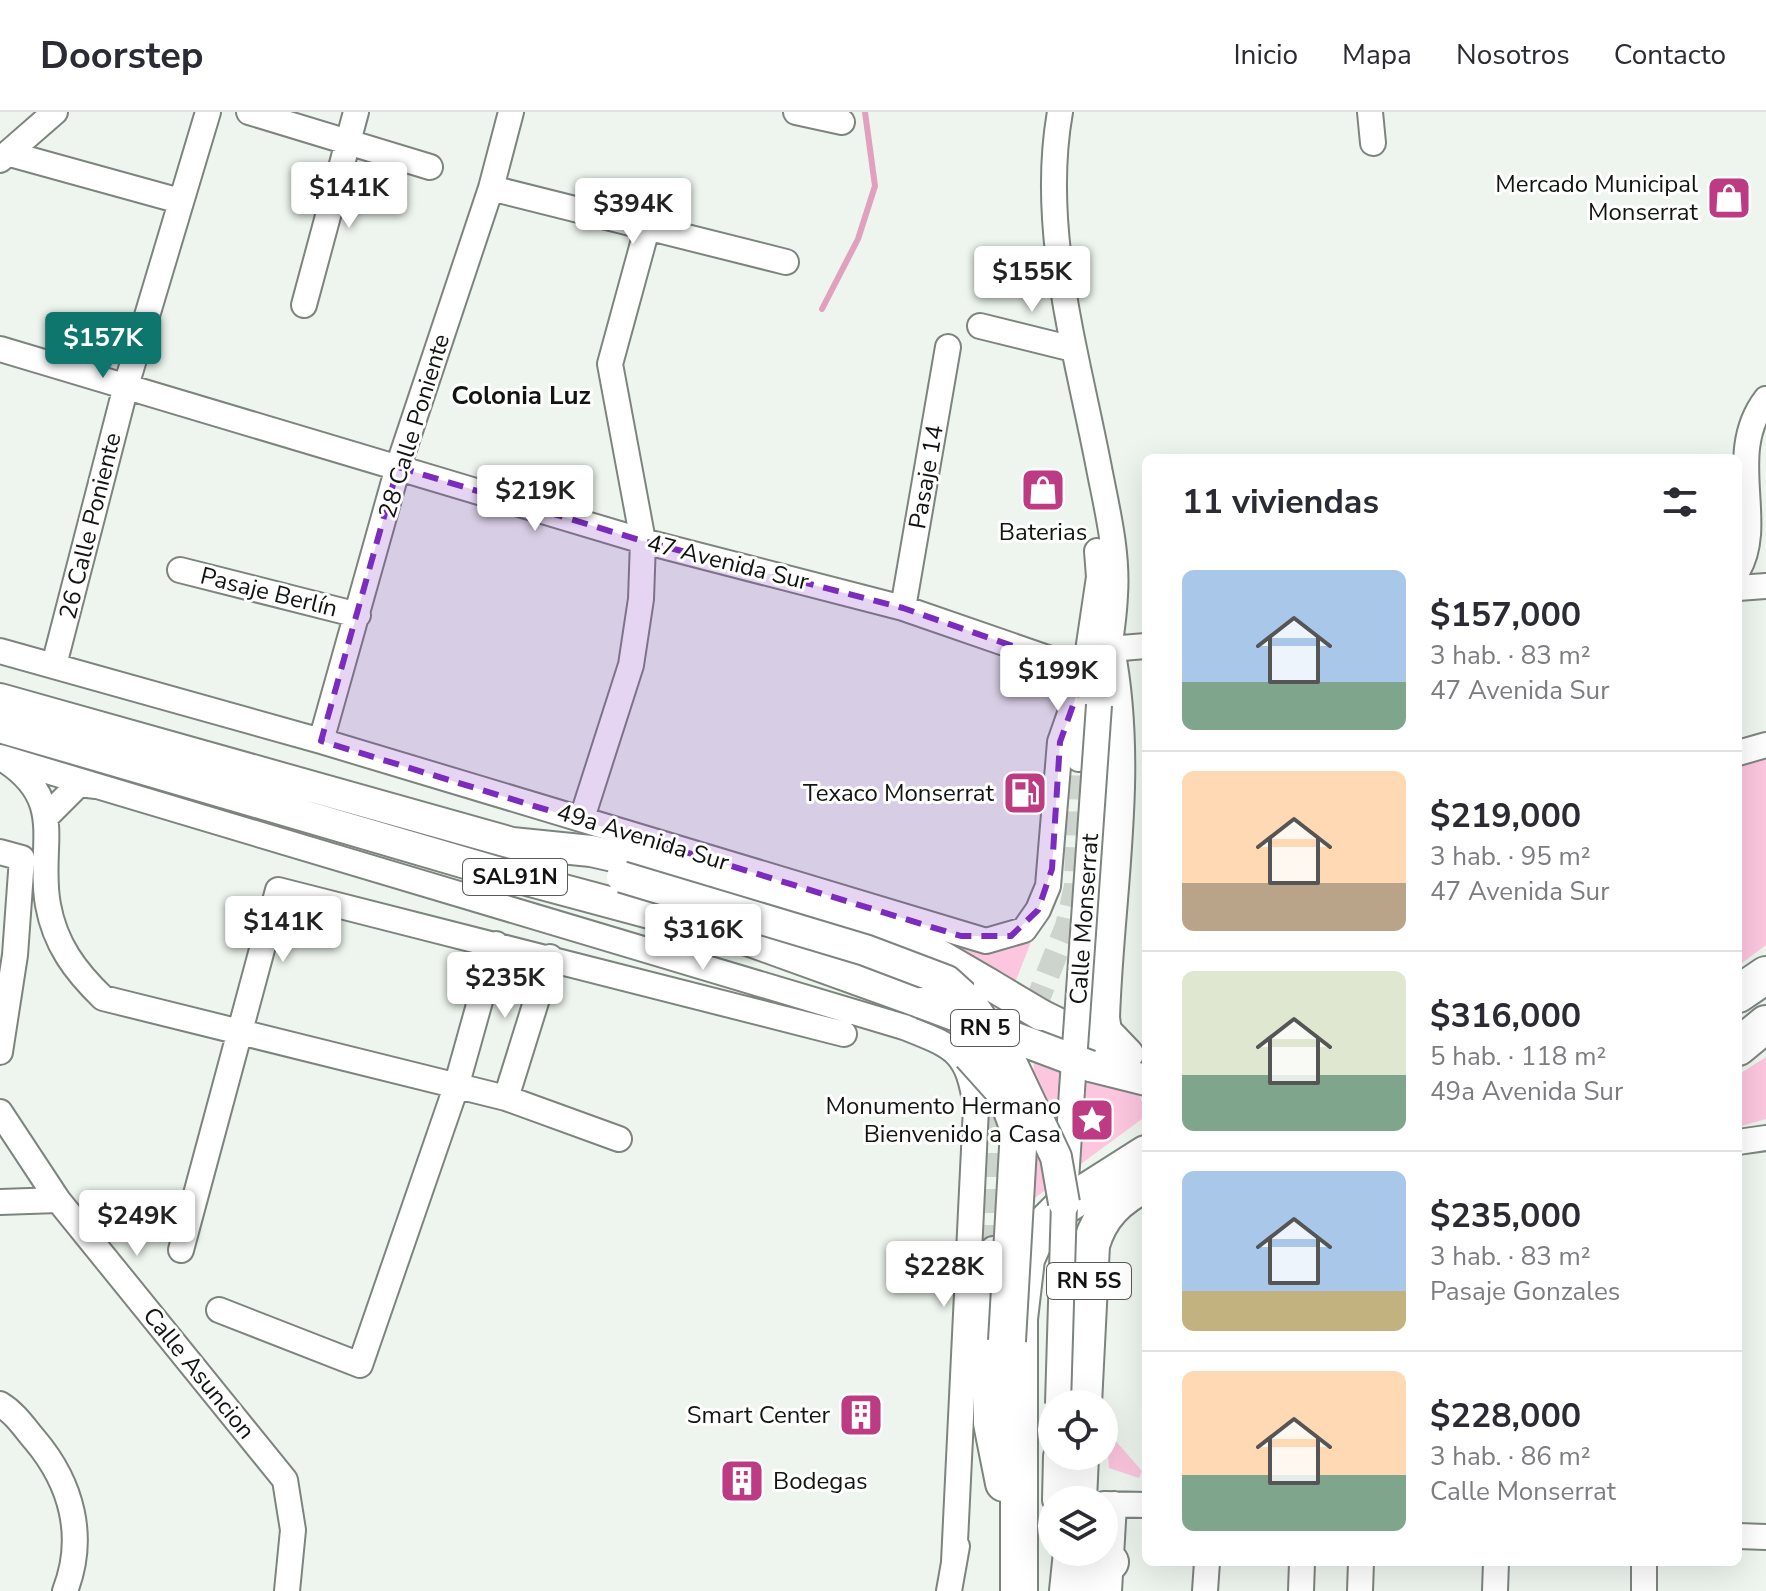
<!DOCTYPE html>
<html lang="es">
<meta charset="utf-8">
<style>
:root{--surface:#fff;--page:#f2f2f3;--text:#2b2b33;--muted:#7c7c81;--line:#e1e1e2;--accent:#0f766e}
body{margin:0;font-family:"Nunito Sans",sans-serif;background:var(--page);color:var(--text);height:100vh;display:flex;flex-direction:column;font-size:30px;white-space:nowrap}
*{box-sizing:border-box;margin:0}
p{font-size:26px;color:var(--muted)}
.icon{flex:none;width:44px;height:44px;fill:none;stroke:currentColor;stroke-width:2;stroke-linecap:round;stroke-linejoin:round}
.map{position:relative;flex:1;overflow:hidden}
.drawer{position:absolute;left:1142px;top:342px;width:600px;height:1112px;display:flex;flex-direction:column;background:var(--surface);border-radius:12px;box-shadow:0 8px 32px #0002}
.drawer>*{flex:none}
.tools{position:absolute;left:1038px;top:1278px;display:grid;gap:16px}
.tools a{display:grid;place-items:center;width:80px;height:80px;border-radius:50%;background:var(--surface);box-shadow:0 8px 32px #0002;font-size:40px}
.price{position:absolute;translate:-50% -68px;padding:0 18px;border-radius:8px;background:#fff;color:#222;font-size:26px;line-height:52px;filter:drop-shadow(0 2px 4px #0008)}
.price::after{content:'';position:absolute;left:50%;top:48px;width:24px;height:18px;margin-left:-12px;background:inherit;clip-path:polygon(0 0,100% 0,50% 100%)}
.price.active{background:var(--accent);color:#fff}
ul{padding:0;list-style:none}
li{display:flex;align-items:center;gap:24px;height:200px;padding:0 40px}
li+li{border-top:2px solid var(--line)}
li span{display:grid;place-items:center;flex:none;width:224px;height:160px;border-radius:12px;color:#555}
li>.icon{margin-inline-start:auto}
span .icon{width:96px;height:96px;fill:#fffc;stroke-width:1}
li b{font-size:34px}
h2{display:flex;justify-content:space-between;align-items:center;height:96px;padding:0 40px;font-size:34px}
header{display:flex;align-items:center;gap:48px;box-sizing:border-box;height:112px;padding:0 40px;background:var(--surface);border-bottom:2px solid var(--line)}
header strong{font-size:38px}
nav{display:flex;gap:44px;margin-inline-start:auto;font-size:28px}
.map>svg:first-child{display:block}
.green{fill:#fbc6de}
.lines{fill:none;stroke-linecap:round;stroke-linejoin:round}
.stream{stroke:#e1a0be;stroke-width:6}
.minor-tunnel{stroke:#cdd3cd;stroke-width:24;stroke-dasharray:24 12;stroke-linecap:butt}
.minor-casing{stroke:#7d847e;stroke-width:28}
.major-casing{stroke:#7d847e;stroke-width:34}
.highway-casing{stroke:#7d847e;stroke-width:40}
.minor{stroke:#fff;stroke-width:24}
.major{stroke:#fff;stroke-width:30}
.highway{stroke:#fff;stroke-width:36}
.minor-bridge-casing{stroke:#7d847e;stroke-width:28;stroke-linecap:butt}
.major-bridge-casing{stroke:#7d847e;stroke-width:34;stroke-linecap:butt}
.highway-bridge-casing{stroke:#7d847e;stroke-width:40;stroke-linecap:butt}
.minor-bridge{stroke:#fff;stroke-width:24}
.major-bridge{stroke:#fff;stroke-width:30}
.highway-bridge{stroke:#fff;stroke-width:36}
.marked{fill:#7b2cbf;fill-opacity:0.2;stroke:#7b2cbf;stroke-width:6;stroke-dasharray:16 10;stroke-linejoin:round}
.labels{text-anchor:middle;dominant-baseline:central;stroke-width:6;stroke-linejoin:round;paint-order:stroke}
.shield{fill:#fff;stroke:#595a59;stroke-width:2}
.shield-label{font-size:22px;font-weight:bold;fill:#121412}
.poi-label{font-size:24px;fill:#121412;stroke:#fff;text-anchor:end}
.street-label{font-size:24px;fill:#121412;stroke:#fff}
.neighbourhood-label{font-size:26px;font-weight:bold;fill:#121412;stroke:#fff}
</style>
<header>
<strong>Doorstep</strong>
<nav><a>Inicio</a><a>Mapa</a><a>Nosotros</a><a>Contacto</a></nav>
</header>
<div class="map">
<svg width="1766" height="1479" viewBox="0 0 1766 1479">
<rect width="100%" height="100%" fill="#eef5ee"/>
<!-- green -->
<path class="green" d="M1766,643v190l-28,21v-203z
M1035,820l-21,53 -99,-51 83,16z
M1037,921l93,28 16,55 -114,84 -4,-77z
M1766,945v62l-28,8v-52z
M1107,1327h7l28,32 -3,7 -30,-10z"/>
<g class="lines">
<!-- stream -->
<path class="stream" d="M822,197l36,-70 17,-53 -10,-74"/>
<!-- minor-tunnel -->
<path class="minor-tunnel" d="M993,1137l1,-139 4,-39 4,-16 28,-36 37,-93 9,-40 3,-127"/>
<!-- minor casing -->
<g class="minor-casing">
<path id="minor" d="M249,0l181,55
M796,0l46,10
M1060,0c-21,118 17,241 39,356 8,41 19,85 16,127 -1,24 -5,49 -9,72
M1370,0l3,31
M10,42l170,47
M0,48l55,-48
M491,76l295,74
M304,193l52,-193
M980,214l93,23
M0,237l643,192 260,67 182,63
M180,458l178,45
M1738,458c28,-49 -14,-116 28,-171
M1738,476l28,-2
M903,496l45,-261
M1109,537l37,-3
M0,539l321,90 665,200 38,-11 14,-20 10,-24 12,-144 25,-71
M54,553l72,-279 82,-274
M321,629l77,-274 93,-279 20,-76
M1738,641l28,-8
M0,645l904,270c50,20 64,23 72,81l-22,454
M1079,647l6,-88 14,-94 -2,-26
M6,649c62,41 31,85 42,144 7,39 27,66 55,93l403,100 113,41
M48,703l31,-31 17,2
M582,706l49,-153 10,-66 2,-58 -33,-177 38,-139
M0,740l22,6 -7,97 -15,97
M506,986l44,-141
M0,1000l58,88 227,280 8,50 -6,61
M1738,1030l28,-4
M1066,1068l6,-90
M0,1090l58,-2
M181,1138l97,-360 566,144
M990,1188l3,-51
M219,1198l141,55 96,-278 40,-143
M0,1292c15,9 24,23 35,36 37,44 51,97 30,151
M1055,1388l1,-44
M1104,1392l42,1
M1738,1424l28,1
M949,1479l8,-45
M1109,1479l5,-87
M1205,1479l2,-29
M1301,1479l1,-29
M1360,1479l1,-29
M1495,1479l1,-29
M1644,1479v-29"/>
</g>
<!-- major casing -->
<g class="major-casing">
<path id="major" d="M1109,537c24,123 -1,246 -5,369l2,13 22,23
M0,587l512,144 79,8 31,7 307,91 60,35
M0,615l493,144 246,66 183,66
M1041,903l61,30
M1090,954l56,14"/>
</g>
<!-- highway casing -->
<g class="highway-casing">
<path id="highway" d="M1738,882l28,-19
M1738,935l28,-23
M992,1174v137l12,60
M1083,1292l8,-159c9,-31 27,-47 55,-62
M1078,1388l2,-44
M1019,1479v-272l7,-60 13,-29 22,-22 85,-54
M1068,1479l4,-39
M1081,1479l11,-17 18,-12"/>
</g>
<!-- minor -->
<use href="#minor" class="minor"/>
<!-- major -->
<use href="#major" class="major"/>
<!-- highway -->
<use href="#highway" class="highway"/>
<!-- minor-bridge casing -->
<g class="minor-bridge-casing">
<path id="minor-bridge" d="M1072,978l27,-385
M1058,1292l6,-201"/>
</g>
<!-- major-bridge casing -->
<g class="major-bridge-casing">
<path id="major-bridge" d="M622,765l243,73 82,31 23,21 41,60 45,95 8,46
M989,872l52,31
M922,891l168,63"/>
</g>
<!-- highway-bridge casing -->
<g class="highway-bridge-casing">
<path id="highway-bridge" d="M971,942l35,39 13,37 -12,211"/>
</g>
<!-- minor-bridge -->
<use href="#minor-bridge" class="minor-bridge"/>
<!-- major-bridge -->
<use href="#major-bridge" class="major-bridge"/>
<!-- highway-bridge -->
<use href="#highway-bridge" class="highway-bridge"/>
</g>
<!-- marked area -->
<path class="marked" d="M398,355l245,74 260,67 182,63 -25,71 -8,127 -14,41 -27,26h-50l-640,-195z"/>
<!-- icons -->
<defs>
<g id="shop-square" transform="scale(2.3)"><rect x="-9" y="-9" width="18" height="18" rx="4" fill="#bd3b83" stroke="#fff"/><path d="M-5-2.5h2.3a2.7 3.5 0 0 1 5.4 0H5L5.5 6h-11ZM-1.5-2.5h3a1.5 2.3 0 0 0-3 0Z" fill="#fff"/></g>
<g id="fuel-square" transform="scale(2.3)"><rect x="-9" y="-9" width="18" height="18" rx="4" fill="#bd3b83" stroke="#fff"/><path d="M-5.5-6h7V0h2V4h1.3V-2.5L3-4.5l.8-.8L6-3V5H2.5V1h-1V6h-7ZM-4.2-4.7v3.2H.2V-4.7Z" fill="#fff"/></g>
<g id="sight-square" transform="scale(2.3)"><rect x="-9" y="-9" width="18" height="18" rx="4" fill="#bd3b83" stroke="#fff"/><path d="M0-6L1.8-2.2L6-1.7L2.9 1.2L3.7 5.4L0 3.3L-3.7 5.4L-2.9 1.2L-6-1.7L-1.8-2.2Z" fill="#fff"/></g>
<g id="building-square" transform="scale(2.3)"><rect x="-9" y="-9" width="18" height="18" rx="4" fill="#bd3b83" stroke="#fff"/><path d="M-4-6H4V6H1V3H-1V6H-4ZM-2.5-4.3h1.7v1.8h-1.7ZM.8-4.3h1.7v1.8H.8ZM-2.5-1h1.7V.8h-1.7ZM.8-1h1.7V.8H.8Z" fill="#fff"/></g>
</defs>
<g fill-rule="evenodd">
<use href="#shop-square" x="1729" y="86"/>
<use href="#shop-square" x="1043" y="378"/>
<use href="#fuel-square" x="1025" y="681"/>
<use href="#sight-square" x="1092" y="1008"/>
<use href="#building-square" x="861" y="1303"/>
<use href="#building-square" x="742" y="1369"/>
</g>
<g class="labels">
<!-- shield labels -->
<g class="shield">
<rect x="463" y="747" width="104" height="36" rx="6"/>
<rect x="951" y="898" width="68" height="36" rx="6"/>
<rect x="1047" y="1151" width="84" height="36" rx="6"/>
</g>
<g class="shield-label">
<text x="515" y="765">SAL91N</text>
<text x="985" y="916">RN 5</text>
<text x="1089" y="1169">RN 5S</text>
</g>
<!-- poi labels -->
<g class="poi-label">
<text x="1698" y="72">Mercado Municipal<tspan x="1698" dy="28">Monserrat</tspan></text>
<text x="1043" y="420" text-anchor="middle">Baterias</text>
<text x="994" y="681">Texaco Monserrat</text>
<text x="1061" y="994">Monumento Hermano<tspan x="1061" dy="28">Bienvenido a Casa</tspan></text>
<text x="830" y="1303">Smart Center</text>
<text x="773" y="1369" text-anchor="start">Bodegas</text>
</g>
<!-- street labels -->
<g class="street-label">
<text transform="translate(414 314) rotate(-73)">28 Calle Poniente</text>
<text transform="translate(926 365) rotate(-80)">Pasaje 14</text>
<text transform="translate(90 414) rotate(-76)">26 Calle Poniente</text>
<text transform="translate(728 450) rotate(14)">47 Avenida Sur</text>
<text transform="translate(269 480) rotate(14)">Pasaje Berlín</text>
<text transform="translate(643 725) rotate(17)">49a Avenida Sur</text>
<text transform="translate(1084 807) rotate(-86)">Calle Monserrat</text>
<text transform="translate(199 1261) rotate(51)">Calle Asuncion</text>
</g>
<!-- neighbourhood labels -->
<g class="neighbourhood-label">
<text x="521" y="283">Colonia Luz</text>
</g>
</g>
</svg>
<div class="tools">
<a><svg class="icon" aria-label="locate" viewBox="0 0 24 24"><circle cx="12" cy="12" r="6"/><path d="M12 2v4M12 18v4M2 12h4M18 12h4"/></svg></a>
<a><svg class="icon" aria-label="layers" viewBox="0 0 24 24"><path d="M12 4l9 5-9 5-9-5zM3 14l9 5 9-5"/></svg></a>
</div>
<b class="price" style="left:349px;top:118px">$141K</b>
<b class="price" style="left:633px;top:134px">$394K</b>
<b class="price" style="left:1032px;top:202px">$155K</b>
<b class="price active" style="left:103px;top:268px">$157K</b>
<b class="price" style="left:535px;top:421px">$219K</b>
<b class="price" style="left:1058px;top:601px">$199K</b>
<b class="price" style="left:283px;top:852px">$141K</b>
<b class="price" style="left:703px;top:860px">$316K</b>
<b class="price" style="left:505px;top:908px">$235K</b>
<b class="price" style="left:137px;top:1146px">$249K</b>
<b class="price" style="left:944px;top:1197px">$228K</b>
<section class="drawer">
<h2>11 viviendas<svg class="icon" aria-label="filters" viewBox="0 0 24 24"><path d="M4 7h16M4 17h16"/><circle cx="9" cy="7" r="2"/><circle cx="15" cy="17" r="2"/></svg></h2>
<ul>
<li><span style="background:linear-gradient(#a9c7e8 70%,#7fa58c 0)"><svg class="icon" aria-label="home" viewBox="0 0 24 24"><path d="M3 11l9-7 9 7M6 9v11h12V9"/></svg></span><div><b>$157,000</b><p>3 hab. · 83 m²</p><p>47 Avenida Sur</p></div></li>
<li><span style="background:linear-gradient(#ffd9b3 70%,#b9a48a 0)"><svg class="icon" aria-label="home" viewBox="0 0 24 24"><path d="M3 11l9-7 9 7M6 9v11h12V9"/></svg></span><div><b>$219,000</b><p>3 hab. · 95 m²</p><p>47 Avenida Sur</p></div></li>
<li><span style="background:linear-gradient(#dfe7d0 65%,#7fa58c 0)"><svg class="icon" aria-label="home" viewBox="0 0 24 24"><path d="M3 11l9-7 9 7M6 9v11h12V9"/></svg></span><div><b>$316,000</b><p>5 hab. · 118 m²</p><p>49a Avenida Sur</p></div></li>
<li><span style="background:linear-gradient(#a9c7e8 75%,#c2b280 0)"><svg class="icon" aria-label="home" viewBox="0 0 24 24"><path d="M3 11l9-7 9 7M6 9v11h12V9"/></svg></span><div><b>$235,000</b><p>3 hab. · 83 m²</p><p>Pasaje Gonzales</p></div></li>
<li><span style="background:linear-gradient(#ffd9b3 65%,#7fa58c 0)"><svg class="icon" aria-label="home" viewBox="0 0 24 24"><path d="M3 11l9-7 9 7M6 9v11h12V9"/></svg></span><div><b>$228,000</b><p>3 hab. · 86 m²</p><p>Calle Monserrat</p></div></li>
</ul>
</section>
</div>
